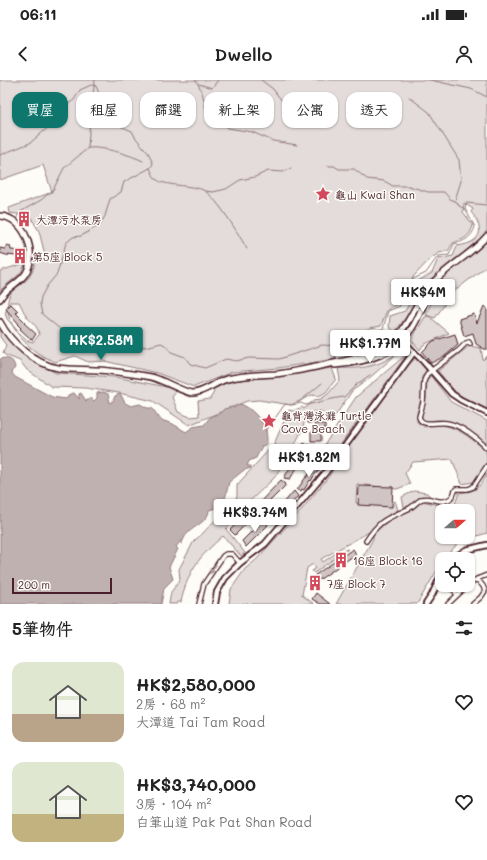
<!DOCTYPE html>
<html lang="zh-TW">
<meta charset="utf-8">
<style>
:root{--surface:#fff;--page:#f2f2f2;--text:#222;--muted:#767676;--accent:#0f766e}
body{margin:0;font-family:Mali,"LXGW WenKai TC",sans-serif;background:var(--page);color:var(--text);height:100vh;display:flex;flex-direction:column;font-size:15px;white-space:nowrap}
*{box-sizing:border-box;margin:0}
p{font-size:13px;color:var(--muted)}
.icon{flex:none;width:22px;height:22px;fill:none;stroke:currentColor;stroke-width:2;stroke-linecap:round;stroke-linejoin:round}
.map{position:relative;height:524px;overflow:hidden}
.details{display:flex;flex-direction:column;background:var(--surface);flex:1}
.details>*{flex:none}
.banner{position:absolute;left:12px;top:12px;width:463px;height:36px;display:flex;gap:8px}
.needle{width:26px;rotate:70deg}
.buttons{position:absolute;left:435px;top:424px;display:grid;gap:8px}
.buttons a{display:grid;place-items:center;width:40px;height:40px;border-radius:8px;background:var(--surface);box-shadow:0 1px 3px #0004;font-size:20px}
.scale{position:absolute;left:12px;bottom:10px;width:100px;box-sizing:border-box;padding-left:4px;border:2px solid #4a1f2b;border-top:0;font-size:11px;line-height:14px;white-space:nowrap;color:#4a1f2b;-webkit-text-stroke:3px #fdfcf7;paint-order:stroke}
.price{position:absolute;translate:-50% -34px;padding:0 9px;border-radius:4px;background:#fff;color:#222;font-size:13px;line-height:26px;filter:drop-shadow(0 1px 2px #0008)}
.price::after{content:'';position:absolute;left:50%;top:24px;width:12px;height:9px;margin-left:-6px;background:inherit;clip-path:polygon(0 0,100% 0,50% 100%)}
.price.on{background:var(--accent);color:#fff}
ul{padding:0;list-style:none}
li{display:flex;align-items:center;gap:12px;height:100px;padding:0 12px}
li span{display:grid;place-items:center;flex:none;width:112px;height:80px;border-radius:12px;color:#555}
li>.icon{margin-inline-start:auto}
span .icon{width:48px;height:48px;fill:#fffc;stroke-width:1}
li b{font-size:17px}
h2{display:flex;justify-content:space-between;align-items:center;height:48px;padding:0 12px;font-size:17px}
.tag{padding:0 14px;border-radius:12px;background:var(--surface);box-shadow:0 1px 3px #0004;font-size:14px;line-height:36px}
.tag.on{background:var(--accent);color:#fff}
.status{display:flex;justify-content:space-between;align-items:center;height:28px;padding:0 20px;background:var(--surface);direction:ltr}
.status svg{height:11px;fill:currentColor}
header{display:flex;justify-content:space-between;align-items:center;height:52px;padding:0 12px;background:var(--surface);font-size:18px;font-weight:600}
.map>svg:first-child{display:block}
.green{fill:#e3dcda;stroke:#967e82;fill-rule:evenodd}
.water{fill:#c0b1b1;stroke:#91777b}
.lines{fill:none;stroke-linecap:round;stroke-linejoin:round}
.stream{stroke:#91777b;stroke-width:1}
.building{fill:#d0c5c4;stroke:#4a1f2b}
.minor-casing{stroke:#4a1f2b;stroke-width:6}
.tertiary-casing{stroke:#4a1f2b;stroke-width:8}
.secondary-casing{stroke:#4a1f2b;stroke-width:8}
.minor{stroke:#fdfcf7;stroke-width:3.5}
.tertiary{stroke:#fdfcf7;stroke-width:4.5}
.secondary{stroke:#fdfcf7;stroke-width:5}
.oneway{fill:#ac999b}
.labels{text-anchor:middle;dominant-baseline:central;stroke-width:3;stroke-linejoin:round;paint-order:stroke}
.poi-label{font-size:11px;fill:#4a1f2b;stroke:#fdfcf7;text-anchor:start}
</style>
<div class="status"><b>06:11</b><svg viewBox="0 0 49 12"><path d="M0 12V9h3v3zM5 12V6h3v6zM10 12V3h3v9zM15 12V0h3v12zM26 1h20v11H26zM47 4h2v5h-2z"/></svg></div>
<header><svg class="icon" aria-label="back" viewBox="0 0 24 24"><path d="M15 5l-7 7 7 7"/></svg>Dwello<svg class="icon" aria-label="person" viewBox="0 0 24 24"><circle cx="12" cy="8" r="4"/><path d="M4 21q1-7 8-7t8 7"/></svg></header>
<div class="map">
<svg width="487" height="524" viewBox="0 0 487 524">
<rect width="100%" height="100%" fill="#fdfcf7"/>
<filter id="ink" filterUnits="userSpaceOnUse"><feTurbulence type="fractalNoise" baseFrequency=".025" numOctaves="2"/><feDisplacementMap in="SourceGraphic" scale="8" xChannelSelector="R" yChannelSelector="G"/><feConvolveMatrix kernelMatrix="1 2 1 2 8 2 1 2 1" color-interpolation-filters="sRGB"/></filter>
<g filter="url(#ink)">
<!-- green -->
<path class="green" d="M0,0h487v150l-3,6 -39,32 -27,29 -3,-3 1,-12 16,-9 6,-14 15,-3 4,-10c24,-3 29,-16 14,-34l2,-3 -9,-6 -1,9 10,13c-3,12 -9,14 -20,18l-5,8 -9,2 -9,6 -17,18 -3,10 -10,9 -2,8 -11,6 -6,16 -11,2 -31,16 -4,15 -57,9 -46,4 -38,15 -37,-14 -53,-12 -16,1 -13,-6 -20,6c-5,-3 -10,-4 -14,-7 -19,-11 -41,-38 -31,-61 11,-13 22,-11 25,-33l11,-2 -7,-28 -9,-15 -20,-3 -1,-5 43,-16 -9,-27 -43,15zM10,222h9c3,5 5,11 8,15 6,7 11,9 12,18l-6,7 -7,-2 -19,-21 -2,-6z
M487,160v26l-34,26 -18,26 -9,-3 5,-12 11,-12 -4,-6 1,-4z
M25,183c-3,14 -17,18 -25,28v-20z
M412,219l4,4 -21,29 -6,-5 1,-11 15,-5z
M429,236l20,17 -26,12 -3,5 -9,-10 14,-23z
M0,249l10,13 18,16 28,15 59,4 83,16v3l-9,1 -12,-6 -5,6 6,15 12,5 9,-1 -1,-15 12,-2 4,-7 -1,-2c20,-14 44,-10 67,-14 17,-2 35,-6 52,-8l4,11 -10,13 -7,4 -7,-1 -21,10 -32,-5 -12,1 -58,24 -36,-24 -34,-8 -34,-5 -33,-1 -25,-17 -7,-9 -15,-6 -2,-2 3,-8 -6,-8z
M372,254l4,2 3,10 -12,5 -5,-11z
M469,266l12,2 2,12 4,-4v53l-30,-15 -19,-23z
M399,272l-33,29 -14,10 -19,28 -13,-8 -14,2 -3,15 -9,18 -20,32 -25,24 2,3 -25,24 19,24 -4,3 -18,-20c-24,21 -35,34 -42,66h-3l-1,2h-8l2,-12 9,-12 -1,-11 15,-28 9,-8 34,-36v-12l37,-41 15,-34 4,1 9,-4 2,2 10,-9 7,-1 7,-5 12,-14 -2,-12c25,1 40,-1 61,-16z
M408,273l-72,98 -11,-7 31,-47z
M416,278l11,11 -5,8 -1,22 -4,14v9l8,5c25,-8 42,9 61,23l1,14 -13,18 -12,2 -10,-25 -39,3 -8,11 5,11 -13,5 -40,-5 -1,19 33,1 6,-3 3,9 -18,11 -11,11 -48,27 2,3 15,-10 10,-3 -34,24 -2,-2 4,-3 -3,-4 -6,4 -5,27 12,9h-85l2,-15 14,-20 11,-9 42,-46 32,-39 12,-20 45,-62 21,-28z
M431,296l20,26 36,19v23c-19,-13 -36,-30 -61,-22l-4,-3v-5l4,-15 1,-20z
M487,394v59l-27,8 -16,18h-2v3l-25,42h-81l37,-65v-4c7,-7 13,-13 22,-18 11,-6 18,-7 28,-16l15,4 17,-1 4,-11c17,-2 19,-3 28,-19zM442,431h26v26h-26z
M414,411l13,2 4,4 -10,-1 -11,10 -6,1 -2,-10z"/>
<!-- water -->
<path class="water" d="M5,278c6,1 9,3 10,10l-4,4 4,5 37,20 14,2 4,-5 4,-1 5,6v-5l2,-1 5,8 5,-3 3,3 3,-3v-5l6,-1 5,2 2,9 3,-2 2,-5 4,-2 2,1 4,8 6,3 9,-2 7,4h5l9,12 12,4 13,8 7,-5 11,-2 7,-9 8,-2 5,-5 8,-2 2,1 6,-4c11,3 23,17 26,27 1,4 1,9 1,13l-5,2 -6,12 -7,3 -2,5h4v2l-7,2 -15,12 -4,17 -8,5 -1,4 -7,2c0,11 -15,16 -21,23 -4,3 -4,7 -7,11v-4l-5,7 2,2 -9,18 4,12 -9,9 -3,16h-161v-245z"/>
<g class="lines">
<!-- stream -->
<path class="stream" d="M196,0l6,12 4,17 22,19 24,4 21,9 24,4
M261,0l12,9 12,16 20,6
M430,0l41,9 16,8
M199,4l13,4 6,-8
M409,17l20,15 30,48 2,21 -6,19
M88,68c14,-2 43,7 55,13
M0,75l30,-12 21,-18 6,-13 17,-12 6,-10 11,-5 5,1 8,19 8,7 8,14 12,5 3,6 14,17 4,10 -3,4 -26,14 -3,10 -11,7 -5,17 -5,9 -19,11 -8,1 -7,6 -9,31 -10,12 -6,11 -1,7 2,10 19,16 5,12 5,3 30,-2 8,5 17,-5 20,4 15,-4 4,2 6,7 14,5 5,7 15,4 21,-9 10,2 13,-3 30,1 43,-14 18,1 31,-15 12,-2 5,-18 12,-5 3,-10 8,-9 2,-8 13,-6 12,-17 11,-1 5,-11c11,-3 17,-6 21,-17l-10,-18 1,-6 21,2
M328,86h6l5,3h15l13,10 17,2 9,5h16l19,6h16l6,7 7,3 2,4 6,3
M150,88c2,4 3,8 6,11 6,7 37,6 47,11 14,7 36,45 44,59
M205,111l8,1 13,-3 14,-9 15,-3 13,-6 15,1 8,-4
M16,139l4,-7 21,-12 12,-10 11,-22 24,-20 2,-31 5,-37
M298,323l24,-20
M266,351l19,-27 7,1 9,-2 4,2c13,-2 28,-7 39,-8l13,-13 13,-9"/>
</g>
<!-- building -->
<path class="building" d="M7,165l3,1 1,4 11,1 2,9 -4,3 -4,-7 -10,-1 -6,-2v-5l5,1z
M11,224l7,7 -2,2 9,9 -1,1 12,11 -4,6 -12,-11 1,-1 -4,-4 1,-1 -12,-14z
M484,226l3,2v41h-3l-8,-5 -3,-11 -9,3 -5,-17 15,-5 3,9z
M455,254l3,11 -13,11 -14,7 -9,-11 11,-11z
M307,334l10,1v9h8v8h-4v9h-10v-9h3l1,-9h-8z
M304,363l6,2 -3,7 -17,27 -6,-1z
M317,384l4,2 -2,5 -4,3 -4,7 -1,-1 -6,10 -2,-1 -1,2 -4,-1 9,-13h1l4,-7 4,-2z
M281,400l5,4 -2,3 -19,19 -6,-3z
M359,406l34,1 -1,20 -34,-2z
M294,411l4,5 -22,25h-2l-3,-3z
M251,429l6,4 -22,22 -5,-5z
M263,440l5,5 -22,22 -4,-6z
M353,469l3,5 -37,26 -4,-5z
M316,513l5,4 9,7h-10l-3,-2 -5,-3z"/>
<g class="lines">
<!-- minor casing -->
<g class="minor-casing">
<path id="minor" d="M470,264l-1,-2 -3,1 -7,7 -32,24 -3,7 -1,22 -4,14c3,11 19,4 28,6 14,2 31,16 40,25
M366,461c15,-23 21,-22 44,-33 4,-2 7,-7 12,-9 10,-3 20,8 30,-2 2,-2 2,-5 4,-8h12l5,-2 14,-21
M443,505l11,5 3,5
M468,505l9,-6 10,-4
M199,524l5,-20 19,-28 3,-2h6l8,9
M448,524l20,-19
M473,524l8,-7 4,-6 -2,-5 -6,-7"/>
</g>
<!-- tertiary casing -->
<g class="tertiary-casing">
<path id="tertiary" d="M400,258l24,24 28,32 9,6 26,13
M452,479l14,-9 21,-5
M215,524l2,-12 8,-14 15,-15 25,-19 61,-72 88,-120
M426,524l6,-9 10,-22"/>
</g>
<!-- secondary casing -->
<g class="secondary-casing">
<path id="secondary" d="M0,136c24,1 38,37 26,57 -7,11 -20,14 -26,26
M0,242c11,21 35,42 58,46 13,2 26,1 39,2 18,1 36,4 54,7 13,3 33,16 42,16 13,-1 22,-11 34,-14 15,-4 32,-4 48,-5 20,-2 40,-7 59,-11 16,-4 32,-5 47,-13 26,-15 30,-41 47,-62 16,-20 42,-32 59,-52
M335,285c33,-3 63,-11 80,-42 6,-11 10,-23 15,-34"/>
</g>
<!-- minor -->
<use href="#minor" class="minor"/>
<!-- tertiary -->
<use href="#tertiary" class="tertiary"/>
<!-- secondary -->
<use href="#secondary" class="secondary"/>
</g>
<!-- one-way arrows -->
<defs><path id="oneway-solid" d="M-6-.8H1V-3.2L6.5 0L1 3.2V.8H-6Z"/></defs>
<use class="oneway" href="#oneway-solid" transform="translate(213 489) rotate(123)"/>
</g>
<!-- icons -->
<defs>
<g id="sight-bare" transform="scale(1.2)"><path d="M0-6L1.8-2.2L6-1.7L2.9 1.2L3.7 5.4L0 3.3L-3.7 5.4L-2.9 1.2L-6-1.7L-1.8-2.2Z" fill="#d1495b" stroke="#fdfcf7" stroke-width="2.5" paint-order="stroke"/></g>
<g id="building-bare" transform="scale(1.2)"><path d="M-4-6H4V6H1V3H-1V6H-4ZM-2.5-4.3h1.7v1.8h-1.7ZM.8-4.3h1.7v1.8H.8ZM-2.5-1h1.7V.8h-1.7ZM.8-1h1.7V.8H.8Z" fill="#d1495b" stroke="#fdfcf7" stroke-width="2.5" paint-order="stroke"/></g>
</defs>
<g fill-rule="evenodd">
<use href="#sight-bare" x="323" y="114"/>
<use href="#building-bare" x="24" y="139"/>
<use href="#building-bare" x="20" y="176"/>
<use href="#sight-bare" x="269" y="341"/>
<use href="#building-bare" x="341" y="480"/>
<use href="#building-bare" x="315" y="503"/>
</g>
<g class="labels">
<!-- poi labels -->
<g class="poi-label">
<text x="335" y="114">龜山 Kwai Shan</text>
<text x="36" y="139">大潭污水泵房</text>
<text x="32" y="176">第5座 Block 5</text>
<text x="281" y="335">龜背灣泳灘 Turtle<tspan x="281" dy="13">Cove Beach</tspan></text>
<text x="353" y="480">16座 Block 16</text>
<text x="327" y="503">7座 Block 7</text>
</g>
</g>
</svg>
<div class="buttons">
<a><svg class="needle" viewBox="-14 -14 28 28"><path d="M0-13l5 13h-10z" fill="#e53935"/><path d="M0 13l5-13h-10z" fill="#767676"/></svg></a>
<a><svg class="icon" aria-label="locate" viewBox="0 0 24 24"><circle cx="12" cy="12" r="6"/><path d="M12 2v4M12 18v4M2 12h4M18 12h4"/></svg></a>
</div>
<div class="scale">200 m</div>
<b class="price" style="left:423px;top:233px">HK$4M</b>
<b class="price on" style="left:101px;top:281px">HK$2.58M</b>
<b class="price" style="left:370px;top:284px">HK$1.77M</b>
<b class="price" style="left:309px;top:398px">HK$1.82M</b>
<b class="price" style="left:255px;top:453px">HK$3.74M</b>
<div class="banner">
<a class="tag on">買屋</a>
<a class="tag">租屋</a>
<a class="tag">篩選</a>
<a class="tag">新上架</a>
<a class="tag">公寓</a>
<a class="tag">透天</a>
</div>
</div>
<section class="details">
<h2>5筆物件<svg class="icon" aria-label="filters" viewBox="0 0 24 24"><path d="M4 7h16M4 17h16"/><circle cx="9" cy="7" r="2"/><circle cx="15" cy="17" r="2"/></svg></h2>
<ul>
<li><span style="background:linear-gradient(#dfe7d0 65%,#b9a48a 0)"><svg class="icon" aria-label="home" viewBox="0 0 24 24"><path d="M3 11l9-7 9 7M6 9v11h12V9"/></svg></span><div><b>HK$2,580,000</b><p>2房 · 68 m²</p><p>大潭道 Tai Tam Road</p></div><svg class="icon" aria-label="heart" viewBox="0 0 24 24"><path d="M12 20l-8-8c-3-5 5-10 8-4 3-6 11-1 8 4z"/></svg></li>
<li><span style="background:linear-gradient(#dfe7d0 65%,#c2b280 0)"><svg class="icon" aria-label="home" viewBox="0 0 24 24"><path d="M3 11l9-7 9 7M6 9v11h12V9"/></svg></span><div><b>HK$3,740,000</b><p>3房 · 104 m²</p><p>白筆山道 Pak Pat Shan Road</p></div><svg class="icon" aria-label="heart" viewBox="0 0 24 24"><path d="M12 20l-8-8c-3-5 5-10 8-4 3-6 11-1 8 4z"/></svg></li>
</ul>
</section>
